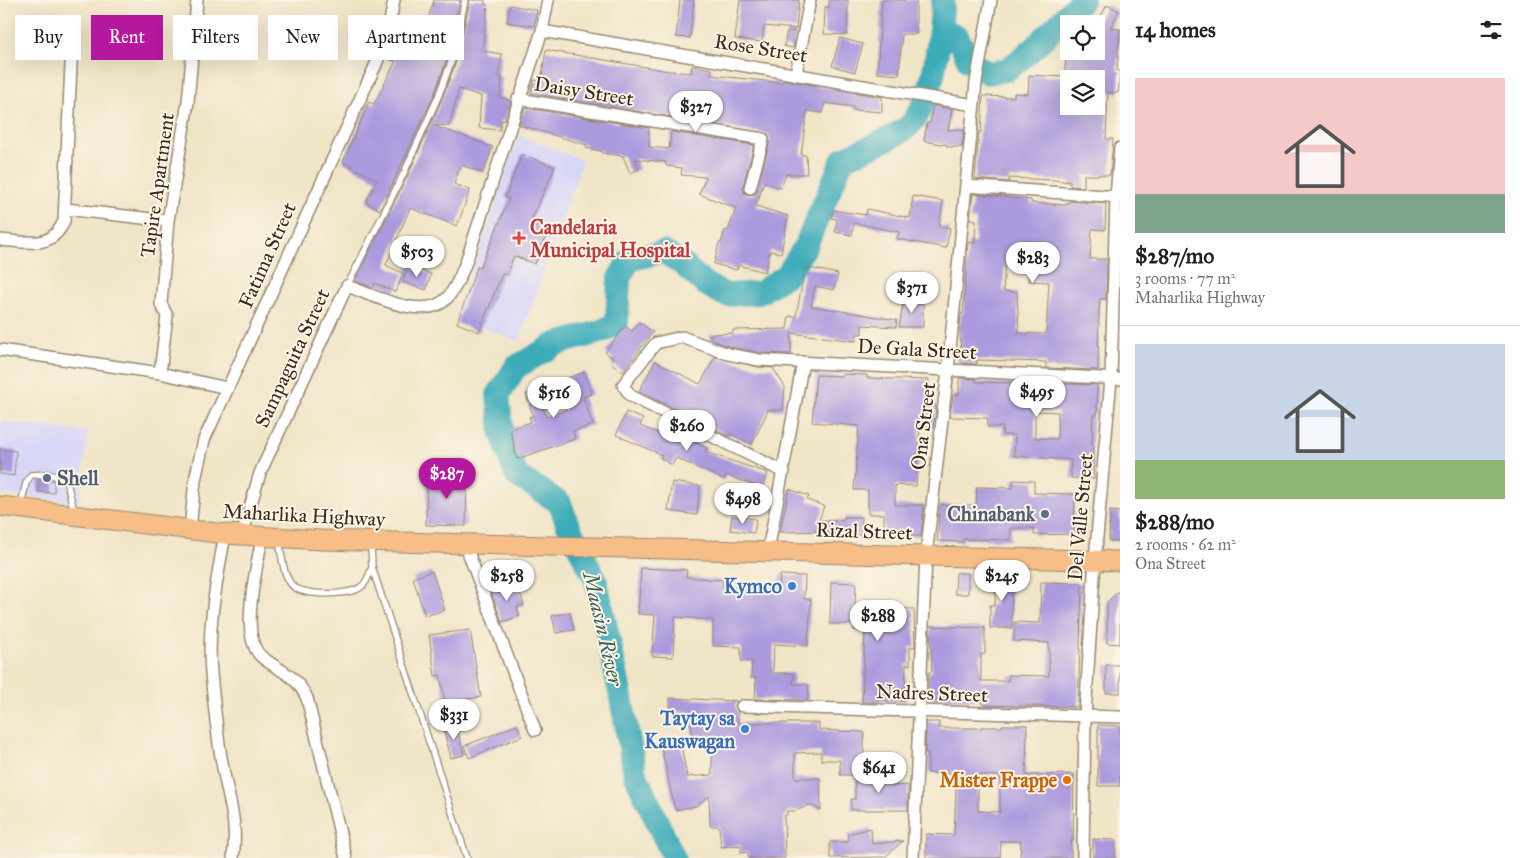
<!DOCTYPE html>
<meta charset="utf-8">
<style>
:root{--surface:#fff;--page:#f2f2f2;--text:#202124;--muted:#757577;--line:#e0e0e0;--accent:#b5179e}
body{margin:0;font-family:"IM FELL Great Primer",serif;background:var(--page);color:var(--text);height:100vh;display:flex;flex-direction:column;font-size:19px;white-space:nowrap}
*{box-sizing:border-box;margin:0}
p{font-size:16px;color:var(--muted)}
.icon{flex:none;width:28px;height:28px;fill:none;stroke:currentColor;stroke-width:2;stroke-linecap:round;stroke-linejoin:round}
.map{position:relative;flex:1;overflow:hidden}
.details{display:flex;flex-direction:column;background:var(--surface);width:400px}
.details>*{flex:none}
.top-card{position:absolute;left:15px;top:15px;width:475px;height:45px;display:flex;gap:10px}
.fabs{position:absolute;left:1060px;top:15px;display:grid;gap:10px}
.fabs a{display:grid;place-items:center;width:45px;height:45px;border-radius:0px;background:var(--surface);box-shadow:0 5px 20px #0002;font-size:25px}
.price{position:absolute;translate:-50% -42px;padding:0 11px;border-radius:18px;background:#fff;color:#222;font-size:16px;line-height:32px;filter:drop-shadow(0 1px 2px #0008)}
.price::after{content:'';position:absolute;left:50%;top:30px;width:15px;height:11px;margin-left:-8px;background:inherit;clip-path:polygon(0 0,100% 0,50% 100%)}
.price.active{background:var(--accent);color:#fff}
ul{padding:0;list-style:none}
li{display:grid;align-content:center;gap:10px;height:265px;padding:0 15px}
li+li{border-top:1px solid var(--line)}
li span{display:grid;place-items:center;height:155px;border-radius:0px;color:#555}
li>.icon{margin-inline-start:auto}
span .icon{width:90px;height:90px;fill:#fffc;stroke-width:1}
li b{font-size:21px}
h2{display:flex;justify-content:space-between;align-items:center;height:60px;padding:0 15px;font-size:21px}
.chip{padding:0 18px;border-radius:0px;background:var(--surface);box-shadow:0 5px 20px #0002;font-size:18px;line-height:45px}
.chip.active{background:var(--accent);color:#fff}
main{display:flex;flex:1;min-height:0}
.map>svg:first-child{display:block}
.built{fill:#d9d7f8}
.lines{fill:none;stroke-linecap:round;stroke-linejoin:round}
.river{stroke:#3dacb9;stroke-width:24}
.building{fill:#ab9ade;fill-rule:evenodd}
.lane-casing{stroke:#968872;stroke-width:8}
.street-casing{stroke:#968872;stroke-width:14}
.primary-casing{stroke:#968872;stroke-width:21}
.lane{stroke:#fff;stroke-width:5.5}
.street{stroke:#fff;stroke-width:11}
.primary{stroke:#f7be87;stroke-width:19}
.health-dot{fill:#e0444e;stroke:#fcf5e5;stroke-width:2}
.service-dot{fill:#5c6f8a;stroke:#fcf5e5;stroke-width:2}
.shop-dot{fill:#3f7fe0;stroke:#fcf5e5;stroke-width:2}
.food-dot{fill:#e8710a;stroke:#fcf5e5;stroke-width:2}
.labels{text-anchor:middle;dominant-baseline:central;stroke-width:4;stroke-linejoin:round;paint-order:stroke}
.street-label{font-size:20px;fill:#3b2a1e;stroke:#fcf5e5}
.health-label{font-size:20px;font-weight:bold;fill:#be3a42;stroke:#fcf5e5;text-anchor:start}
.service-label{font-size:20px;font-weight:bold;fill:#4e5e75;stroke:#fcf5e5;text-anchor:start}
.shop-label{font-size:20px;font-weight:bold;fill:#366cbe;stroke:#fcf5e5;text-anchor:end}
.food-label{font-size:20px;font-weight:bold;fill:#c56008;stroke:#fcf5e5;text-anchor:end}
.water-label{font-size:21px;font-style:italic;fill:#3c5e5c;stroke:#fcf5e5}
</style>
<main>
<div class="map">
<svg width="1120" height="858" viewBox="0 0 1120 858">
<rect width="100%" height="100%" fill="#fcf5e5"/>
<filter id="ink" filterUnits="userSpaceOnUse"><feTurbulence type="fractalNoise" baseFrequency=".02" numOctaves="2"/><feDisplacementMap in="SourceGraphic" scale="10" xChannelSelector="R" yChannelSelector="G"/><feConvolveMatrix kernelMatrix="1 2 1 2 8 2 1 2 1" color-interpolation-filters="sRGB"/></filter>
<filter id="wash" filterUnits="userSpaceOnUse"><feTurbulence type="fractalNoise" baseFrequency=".0096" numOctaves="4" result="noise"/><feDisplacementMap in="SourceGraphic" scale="20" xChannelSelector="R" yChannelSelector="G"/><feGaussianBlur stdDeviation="1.12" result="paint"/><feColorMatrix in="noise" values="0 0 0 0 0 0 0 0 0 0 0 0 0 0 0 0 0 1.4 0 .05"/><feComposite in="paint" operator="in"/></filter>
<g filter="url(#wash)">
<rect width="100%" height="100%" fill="#f1e5c7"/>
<!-- built -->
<path class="built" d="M519,135l64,25 -64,182 -63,-26z
M0,421l88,11 -8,71 -80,-9z"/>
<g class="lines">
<!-- river -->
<path class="river" d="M940,28l17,8 12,25 19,12 19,-3 27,-22 48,-48
M674,858l-39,-84 -15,-82 -24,-111 -29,-58 -7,-20 -44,-28 -14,-41 -4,-39 18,-28 40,-23 47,-13 14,-9 2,-44 11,-19 33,-7 16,9 26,23 20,11 34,-2 28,-18 19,-30 37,-86c16,-8 49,-20 62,-30 31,-23 34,-93 38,-129"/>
</g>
<g id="blocks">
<!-- building -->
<path class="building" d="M434,0h26l-12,56 -14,39 -54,115 -14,-8 11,-22 -34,-18 26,-60 5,2 22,-43 -7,-1 2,-15 6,1 3,-27 27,3z
M470,0h15v4l3,1 -6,46 20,3 -4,22 4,1 -2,20 11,4 -7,20 -3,-1 -1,10 -21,-2 2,-32 -22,-7 -10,37 -17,-1 61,22 -10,26 -22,-8 -7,19 16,6 -13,36 -47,-18 -24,57 18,9 -9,18 -20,-9 -2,5 -18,-7 53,-106 34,-76 15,-40z
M680,0h14l-4,38 -14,-1z
M740,0h59l-3,29 -32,-3 -2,16 -27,-3z
M829,0h19l-1,35 -23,-1 1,-27h4z
M882,0h34v34h-14l-3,41 -22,-2z
M510,5l27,5 -3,16 -27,-4z
M1107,5l12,6 -9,17 10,1 -3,42h3l-1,13 -1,9 -10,-1 -2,47h7l-3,36h-26v12l-14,-1v-4l-16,-2 -45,-2v4l-34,-3 4,-47h2l2,-36 31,1v-4l14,1 1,-19 35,2 3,-26h29v-26zM1069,79h27v27h-27z
M787,31l9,1 -3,16 -9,-2z
M840,38l23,6 -8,28 -23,-6z
M546,50l123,21 22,2 1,-7 20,3 -1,6 71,8 1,-3 99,17v15l-29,-2v-3l-28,-4 -2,10 -16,-2 -6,44h5l1,19h-21l-5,14 -17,-6 -8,24 32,10 -7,37 -11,-2 -5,21 -27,-7 -1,5 -23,-6 5,-21h2l4,-13 3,1 8,-23 -37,-14 7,-17 -25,-2 1,-7 -16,-2v-4l-31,-3 4,10 -9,4 -7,-17 -21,-3v-2l-16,-3 1,-3 -68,-20 6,-17 124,20v19l20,2 2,-17 83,13 -11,42 1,6 5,2 6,-1 2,-4 13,-49 -2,-7 -237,-41 3,-13 7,1z
M933,106l19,3 -4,21 12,-1 4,2 -2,16h-15v-2l-23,-4 3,-18h3z
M522,154l33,13 -24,54 18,8 -14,35 -21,-8 -8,19 -4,-1 -23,58 -22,-9 20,-56 3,1 29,-69 -4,-2z
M973,194l58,6v3l36,2 3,-4 36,3 -1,26 -13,-1 -2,30h17l-1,40h-6l-1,13 -1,58 -52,-2v-6l-69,-2v4l-16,-1 -1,-36 1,-13h2l5,-72 7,1 1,-23 -6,-1zM1005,261l24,1 -1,19 21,1 -3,52 -27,-1 -2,-41 -14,-1z
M913,196l30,5 -4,25 11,2 -4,20 -49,-9 2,-7 -45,-9 -2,12 -17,-3 2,-13 -6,-1 2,-8 33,5 1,-6 43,9z
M408,266l23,8 -5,16 -23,-8z
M805,267l33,7 -4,16 -19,-4 -4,20 86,14 -1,7 -34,-2v9h-5l-1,7 -65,-8v21l-31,-1 -30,-6 -20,-8v-5l23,-1v-3l54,-1 2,-13 7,1z
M904,299h14v5h5v23h-24z
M639,322l14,10 -30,40 -13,-10 3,-4 -8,-6 20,-26 7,5z
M715,357l43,10 15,1 12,19 -2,23h-15l-16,34 -22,-10 -1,2 -90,-45 16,-30 45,23z
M585,372l7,22 -9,3 10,28 -20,6 2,8 -58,20 -7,-30 21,-7 -2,-5 4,-1 -7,-22 12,-4 8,27 20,-7 -9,-29z
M844,374l23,1v3l62,2 -1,25h8l-1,12 -2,10 -13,-1 -4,60 -21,-1v20h29l-3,31h-37v-22h-16v-24h-14l5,-64 -47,-4 4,-47 27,1z
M959,378l17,1v3l121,3v30h-4l-1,26 2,38 -23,-1v-18l-57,-4 1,-21h-13l1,-8h-16l1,-9 -38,-1 3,-22h6zM1035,411l23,1 -1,27 -22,-1z
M626,412l17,7 -3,7 31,12 6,-11 13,6 -4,6 21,9 -2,4 63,21 -6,15 -36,-13 -2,5 -48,-22 -4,7 -12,-7 2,-3 -46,-20z
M0,449l16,2 -2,25 -14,-2z
M427,474l40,1 -1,51 -40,-1z
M39,479l15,2v12l-16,-1z
M1013,480l21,1v12l41,1 -1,40 -40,1v-7h-23v12l-48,-1v3l-26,-1 3,-36h36l1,-18 36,1z
M672,482l28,4 -3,29 -29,-4z
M789,489l20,7 -2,4 17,6 -5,14 25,1v-4h18l-1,18 -34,-1v-3l-47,1z
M1110,511l10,1v29h-11z
M732,516l24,3 -2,14 -24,-3z
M641,568l46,2 -1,7 37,3v7l56,3 1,-15 25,1 -1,23h7l-3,47 -34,-2 -1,29h21l-1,11h15v16l-53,-1 1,-21h-5l1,-17h-11v-14l-28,-1v-26l-38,-3 -2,40 -21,-1 3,-41 -17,-1z
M432,571l13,39 -20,6 -12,-38z
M996,571h15l1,57h-22v-23h5z
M956,573h12v21h-13z
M831,582l25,1 -1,24 59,2 1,38h-5v18l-4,-1 -1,37 -27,-1v2h-16l3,-71 -11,-1v-6h-24z
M1041,582l41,1 -4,124 -96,-2v-5l-54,-1 1,-27h3l-2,-46 55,2v26h-4v27h27l1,-6 40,1v-33l-35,-2v-19l26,1z
M509,584l3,9 7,-3 5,15 -7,2 3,9 -18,6 -12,-32z
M1120,590v54l-13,-1v-41z
M570,612l4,18 -18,3 -4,-17z
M470,630l11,67 -36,5 -5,-27 -5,1 -6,-41z
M1106,665h14v28h-14z
M670,698l67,3 -2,5 3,6v11h81v7l45,2v43h-24v-15h-19v-8l-26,1v25h25l1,32 -11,-5 -15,6h-8v4l-3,1 1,42h-36l-2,-6 -6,1v-8l-20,2 -2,-21h-9l-1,-30 -13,10 -21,4 -15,-68 20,-3 7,38 25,-2v-40h-20l-1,-23 -21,-1z
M926,722h13v6h42v-1h21v-2h25l-1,50 48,-1 -1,67h-2v17h-51l1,-17h-20l-1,17h-74v-24l28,1 2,-42 -1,-19 -27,-1v-20h-3zM978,775l22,1v36l-22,-1z
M456,724l8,31 -13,3 -8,-31z
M517,725l5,11 -53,22 -5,-12z
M1098,725l22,1v60h-22z
M855,776h37v10l16,-1v25h-57v-11h4z
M871,828l1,16 31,-3 -18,16 -55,1v-16h18v-8z
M1093,839l23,1 -1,18h-22z"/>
</g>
</g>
<g filter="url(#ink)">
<use href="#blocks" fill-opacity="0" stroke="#968872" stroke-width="1"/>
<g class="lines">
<!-- lane casing -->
<g class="lane-casing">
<path id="lane" d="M347,286l57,-113 34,-76 15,-40 12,-57
M21,505l5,-22 5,-8 17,-1 18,5 8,32
M279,540c3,14 3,32 12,44 9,13 58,12 70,3 6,-4 9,-14 11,-20
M371,545l1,22 95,291"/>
</g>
<!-- street casing -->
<g class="street-casing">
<path id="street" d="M542,31l432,74
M796,73l14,-73
M518,99l245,40 -13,49
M966,186l154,11
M66,209l102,12
M0,240c27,2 52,10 64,-19l8,-179
M0,350l160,23 67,15
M160,373l7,-57 -6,-12 7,-83 20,-119 9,-102
M784,472l-153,-76 -8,-11 33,-42 26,-6 46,17 31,6 361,19
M190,530l5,-50 9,-40 173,-378 12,-35 5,-27
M225,534c-8,46 -18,92 -14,139 3,32 6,64 12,95 6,35 15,53 10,90
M242,535l18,-62 87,-187c26,9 79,37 101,11 9,-10 13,-23 18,-35l76,-231 6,-31
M262,537c-4,27 -25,102 1,121 20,15 32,16 44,40l39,160
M465,544l70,186
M768,551l35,-189
M742,706l378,11
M913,858l13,-302 22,-186 28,-288 15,-82
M1083,858l2,-142 10,-156 16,-182 5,-181 4,-49"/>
</g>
<!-- primary casing -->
<g class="primary-casing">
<path id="primary" d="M0,506l225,28 96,6 799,21"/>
</g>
<!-- lane -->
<use href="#lane" class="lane"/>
<!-- street -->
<use href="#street" class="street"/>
<!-- primary -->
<use href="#primary" class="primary"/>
</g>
</g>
<!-- markers -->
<path class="health-dot" d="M516.5 230.5h5v5h5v5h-5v5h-5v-5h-5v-5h5z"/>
<g class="service-dot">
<circle cx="47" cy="478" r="5"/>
<circle cx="1045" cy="514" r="5"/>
</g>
<g class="shop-dot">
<circle cx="792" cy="586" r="5"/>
<circle cx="745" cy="729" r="5"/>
</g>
<circle class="food-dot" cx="1067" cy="780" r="5"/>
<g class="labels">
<!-- street labels -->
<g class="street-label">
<text transform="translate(761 48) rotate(9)">Rose Street</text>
<text transform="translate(584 91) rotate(9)">Daisy Street</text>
<text transform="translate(157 185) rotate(-82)">Tapire Apartment</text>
<text transform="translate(267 255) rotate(-66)">Fatima Street</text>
<text transform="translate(917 349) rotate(3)">De Gala Street</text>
<text transform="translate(292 358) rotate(-65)">Sampaguita Street</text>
<text transform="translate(923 426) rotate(-83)">Ona Street</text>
<text transform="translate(304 515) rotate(3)">Maharlika Highway</text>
<text transform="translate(1080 517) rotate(-85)">Del Valle Street</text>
<text transform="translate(864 531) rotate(2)">Rizal Street</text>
<text transform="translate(932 693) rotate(2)">Nadres Street</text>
</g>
<!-- health labels -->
<g class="health-label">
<text x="530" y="227">Candelaria<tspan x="530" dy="23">Municipal Hospital</tspan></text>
</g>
<!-- service labels -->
<g class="service-label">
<text x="57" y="478">Shell</text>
<text x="1035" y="514" text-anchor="end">Chinabank</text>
</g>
<!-- shop labels -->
<g class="shop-label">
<text x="782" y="586">Kymco</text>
<text x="735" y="718">Taytay sa<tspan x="735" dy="23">Kauswagan</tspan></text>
</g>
<!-- food labels -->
<g class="food-label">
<text x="1057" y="780">Mister Frappe</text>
</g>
<!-- water labels -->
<g class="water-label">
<text transform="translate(603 629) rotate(77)">Maasin River</text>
</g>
</g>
</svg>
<div class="fabs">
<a><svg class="icon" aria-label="locate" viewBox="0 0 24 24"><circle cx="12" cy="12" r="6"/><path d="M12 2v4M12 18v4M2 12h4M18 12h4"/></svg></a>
<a><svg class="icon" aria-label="layers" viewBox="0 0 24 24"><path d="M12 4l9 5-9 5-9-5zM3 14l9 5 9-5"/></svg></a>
</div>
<b class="price" style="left:696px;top:133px">$327</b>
<b class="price" style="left:417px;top:278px">$503</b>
<b class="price" style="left:1033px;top:284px">$283</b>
<b class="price" style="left:912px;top:314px">$371</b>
<b class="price" style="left:1037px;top:418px">$495</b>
<b class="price" style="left:554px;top:419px">$516</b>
<b class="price" style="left:687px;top:452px">$260</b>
<b class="price active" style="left:447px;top:500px">$287</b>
<b class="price" style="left:743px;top:525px">$498</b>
<b class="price" style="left:507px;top:602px">$258</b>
<b class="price" style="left:1002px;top:602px">$245</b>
<b class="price" style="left:878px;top:642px">$288</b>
<b class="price" style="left:454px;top:741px">$331</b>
<b class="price" style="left:879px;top:794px">$641</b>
<div class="top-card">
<a class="chip">Buy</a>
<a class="chip active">Rent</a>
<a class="chip">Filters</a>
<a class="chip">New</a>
<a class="chip">Apartment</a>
</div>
</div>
<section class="details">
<h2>14 homes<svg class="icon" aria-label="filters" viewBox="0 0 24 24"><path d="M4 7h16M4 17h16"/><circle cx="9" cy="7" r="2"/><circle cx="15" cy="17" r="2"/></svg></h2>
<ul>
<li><span style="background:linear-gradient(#f6c9c9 75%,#7fa58c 0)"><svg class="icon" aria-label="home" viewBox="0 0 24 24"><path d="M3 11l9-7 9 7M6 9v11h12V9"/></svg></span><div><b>$287/mo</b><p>3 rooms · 77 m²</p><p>Maharlika Highway</p></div></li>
<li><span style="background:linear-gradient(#c9d6e8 75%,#8fb573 0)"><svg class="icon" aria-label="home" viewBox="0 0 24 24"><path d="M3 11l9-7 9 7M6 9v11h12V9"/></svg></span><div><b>$288/mo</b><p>2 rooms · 62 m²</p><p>Ona Street</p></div></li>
</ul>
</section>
</main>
